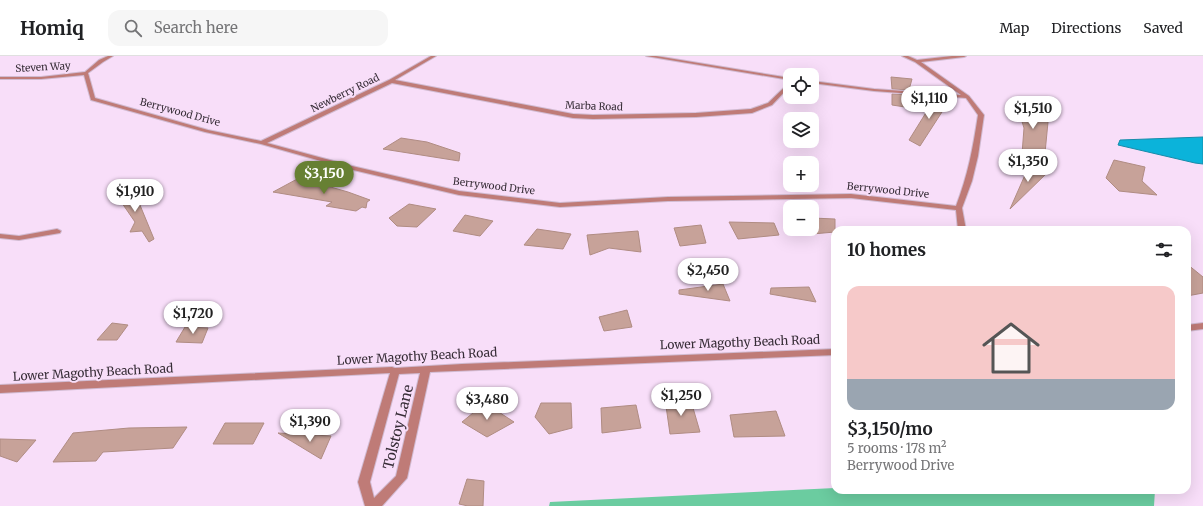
<!DOCTYPE html>
<meta charset="utf-8">
<style>
:root{--surface:#fff;--page:#f6f6f6;--text:#202124;--muted:#757577;--line:#e0e0e0;--accent:#678033}
body{margin:0;font-family:Merriweather,serif;background:var(--page);color:var(--text);height:100vh;display:flex;flex-direction:column;font-size:15px;white-space:nowrap}
*{box-sizing:border-box;margin:0}
p{font-size:13px;color:var(--muted)}
.icon{flex:none;width:22px;height:22px;fill:none;stroke:currentColor;stroke-width:2;stroke-linecap:round;stroke-linejoin:round}
.map{position:relative;flex:1;overflow:hidden}
.panel{position:absolute;left:831px;top:170px;width:360px;height:268px;display:flex;flex-direction:column;background:var(--surface);border-radius:12px;box-shadow:0 4px 16px #0002}
.panel>*{flex:none}
.controls{position:absolute;left:783px;top:12px;display:grid;gap:8px}
.controls a{display:grid;place-items:center;width:36px;height:36px;border-radius:8px;background:var(--surface);box-shadow:0 4px 16px #0002;font-size:20px}
.price{position:absolute;translate:-50% -34px;padding:0 9px;border-radius:14px;background:#fff;color:#222;font-size:13px;line-height:26px;filter:drop-shadow(0 1px 2px #0008)}
.price::after{content:'';position:absolute;left:50%;top:24px;width:12px;height:9px;margin-left:-6px;background:inherit;clip-path:polygon(0 0,100% 0,50% 100%)}
.price.active{background:var(--accent);color:#fff}
ul{padding:0;list-style:none}
li{display:grid;align-content:center;gap:8px;height:212px;padding:0 16px}
li span{display:grid;place-items:center;height:124px;border-radius:12px;color:#555}
li>.icon{margin-inline-start:auto}
span .icon{width:72px;height:72px;fill:#fffc;stroke-width:1}
li b{font-size:17px}
h2{display:flex;justify-content:space-between;align-items:center;height:48px;padding:0 16px;font-size:17px}
header{display:flex;align-items:center;gap:24px;box-sizing:border-box;height:56px;padding:0 20px;background:var(--surface);border-bottom:1px solid var(--line)}
header strong{font-size:19px}
nav{display:flex;gap:22px;margin-inline-start:auto;font-size:14px}
.search{width:280px;height:36px;background:var(--page);display:flex;align-items:center;gap:10px;box-sizing:border-box;padding:0 14px;border-radius:12px;color:var(--muted);font-size:15px}
.map>svg:first-child{display:block}
.green{fill:#6bcca0}
.water{fill:#0bb3da;stroke:#188ba9}
.building{fill:#c7a299;stroke:#b08c83}
.lines{fill:none;stroke-linecap:round;stroke-linejoin:round}
.street-casing{stroke:#d1bbd2;stroke-width:2}
.street{fill:#bf7b77;fill-rule:evenodd}
.labels{text-anchor:middle;dominant-baseline:central;stroke-width:4;stroke-linejoin:round;paint-order:stroke}
.far-street-label{font-size:10px;fill:#372d37;stroke:#f8def9}
.street-label{font-size:12px;fill:#372d37;stroke:#f8def9}
.near-street-label{font-size:14px;fill:#372d37;stroke:#f8def9}
</style>
<header>
<strong>Homiq</strong>
<div class="search"><svg class="icon" aria-label="search" viewBox="0 0 24 24"><circle cx="10" cy="10" r="6"/><path d="M15 15l6 6"/></svg>Search here</div>
<nav><a>Map</a><a>Directions</a><a>Saved</a></nav>
</header>
<div class="map">
<svg width="1203" height="450" viewBox="0 0 1203 450">
<rect width="100%" height="100%" fill="#f8def9"/>
<!-- green -->
<path class="green" d="M835,432v2h320l-1,16h-605l1,-4z"/>
<!-- water -->
<path class="water" d="M1203,81v27l-8,-1 -77,-18 2,-5z"/>
<!-- building -->
<path class="building" d="M891,21l21,2 -3,11 -17,-1z
M892,38l16,1 -3,12 -13,-2z
M938,41l13,1 -31,48 -11,-6 18,-29z
M1016,46l16,2 16,18 -3,31 -4,5 -19,-4 2,-26z
M401,82l26,4 33,11 -1,8 -76,-12z
M1114,104l31,7 -3,14 15,14 -38,-4 -13,-13z
M1029,112l18,5 -37,36 15,-34z
M299,122l49,14 22,8 -3,2 -1,6 -4,-1 -6,4 -30,-5 6,-4 -59,-10z
M113,134l22,3 19,46 -5,3 -7,-11 -12,1 5,-10z
M409,148l27,5 -19,18 -20,-1 -8,-8z
M465,159l28,6 -13,15 -27,-5z
M812,162l23,1v13l-23,2z
M729,166l45,1 5,12 -41,4z
M701,169l5,18 -26,3 -6,-18z
M537,173l34,5 -8,15 -39,-4z
M638,175l3,21 -32,-4 -19,7 -3,-20z
M1187,208l16,13v16l-16,3z
M723,228l7,17 -51,-7v-4z
M809,231l7,15 -46,-8 1,-6z
M627,254l5,17 -28,4 -5,-14z
M112,267l16,2 -11,15h-20z
M185,271l23,1 -6,15 -26,-1z
M665,343l26,2 9,31 -30,2z
M485,347l29,19 -27,15 -25,-15z
M541,347h30l1,25 -23,6 -14,-17z
M636,349l5,23 -39,5 -1,-25z
M776,355l9,25 -51,1 -4,-22z
M225,367h39l-11,21h-40z
M187,371l-14,21 -70,4 -7,9 -43,1 20,-29 56,-5z
M278,377l53,3 -10,23z
M0,383l36,1 -19,22 -17,-6z
M467,423l17,2 -1,25h-15l-9,-2z"/>
<g class="lines">
<!-- street casing -->
<g class="street-casing">
<path id="street" d="M108,0h5l-10,6 -15,11 7,25 113,32 53,11 128,-61 42,-24h5l-41,24 178,34 20,1 103,-2 55,-4 17,-6 22,-21v4l-18,19 -20,8 -56,4 -103,2 -20,-1 -181,-35 -125,60 85,23 107,25 101,12 108,-6 183,-3 105,12c12,-31 17,-58 22,-91l-12,-17 -92,-7 -62,-8v-2l62,8 87,6 -46,-33 -13,-6h6l9,4 35,-4h14l-2,1 -43,5 48,34 15,19 -6,41 -6,25 -10,27 4,22h-8l-2,-20 -105,-12 -183,3 -108,6 -101,-12 -110,-26 -88,-25 -56,-12 -114,-32 -7,-25 -43,4h-41v-2h41l44,-5 14,-12z
M646,0h10l134,22v2z
M57,173l4,2 -1,2 -41,7 -19,-2v-4l19,2z
M1203,267v6l-16,2v-6z
M835,293v6l-405,17 -23,106 -25,28h-17l-7,-24 32,-109 -390,20v-8l392,-18 3,1 67,-4zM420,317l-24,103 -22,22 -4,-16 29,-108z"/>
</g>
<!-- street -->
<use href="#street" class="street"/>
</g>
<g class="labels">
<!-- far-street labels -->
<g class="far-street-label">
<text transform="translate(43 11) rotate(-3)">Steven Way</text>
<text transform="translate(345 37) rotate(-26)">Newberry Road</text>
<text transform="translate(594 50) rotate(2)">Marba Road</text>
<text transform="translate(180 56) rotate(15)">Berrywood Drive</text>
<text transform="translate(494 130) rotate(7)">Berrywood Drive</text>
<text transform="translate(888 134) rotate(6)">Berrywood Drive</text>
</g>
<!-- street labels -->
<g class="street-label">
<text transform="translate(740 286) rotate(-2)">Lower Magothy Beach Road</text>
<text transform="translate(417 300) rotate(-3)">Lower Magothy Beach Road</text>
<text transform="translate(93 316) rotate(-3)">Lower Magothy Beach Road</text>
</g>
<!-- near-street labels -->
<g class="near-street-label">
<text transform="translate(398 371) rotate(-76)">Tolstoy Lane</text>
</g>
</g>
</svg>
<div class="controls">
<a><svg class="icon" aria-label="locate" viewBox="0 0 24 24"><circle cx="12" cy="12" r="6"/><path d="M12 2v4M12 18v4M2 12h4M18 12h4"/></svg></a>
<a><svg class="icon" aria-label="layers" viewBox="0 0 24 24"><path d="M12 4l9 5-9 5-9-5zM3 14l9 5 9-5"/></svg></a>
<a>+</a>
<a>−</a>
</div>
<b class="price" style="left:929px;top:64px">$1,110</b>
<b class="price" style="left:1033px;top:74px">$1,510</b>
<b class="price" style="left:1028px;top:127px">$1,350</b>
<b class="price active" style="left:324px;top:139px">$3,150</b>
<b class="price" style="left:135px;top:157px">$1,910</b>
<b class="price" style="left:708px;top:236px">$2,450</b>
<b class="price" style="left:193px;top:279px">$1,720</b>
<b class="price" style="left:681px;top:361px">$1,250</b>
<b class="price" style="left:487px;top:365px">$3,480</b>
<b class="price" style="left:310px;top:387px">$1,390</b>
<section class="panel">
<h2>10 homes<svg class="icon" aria-label="filters" viewBox="0 0 24 24"><path d="M4 7h16M4 17h16"/><circle cx="9" cy="7" r="2"/><circle cx="15" cy="17" r="2"/></svg></h2>
<ul>
<li><span style="background:linear-gradient(#f6c9c9 75%,#9aa5b1 0)"><svg class="icon" aria-label="home" viewBox="0 0 24 24"><path d="M3 11l9-7 9 7M6 9v11h12V9"/></svg></span><div><b>$3,150/mo</b><p>5 rooms · 178 m²</p><p>Berrywood Drive</p></div></li>
</ul>
</section>
</div>
